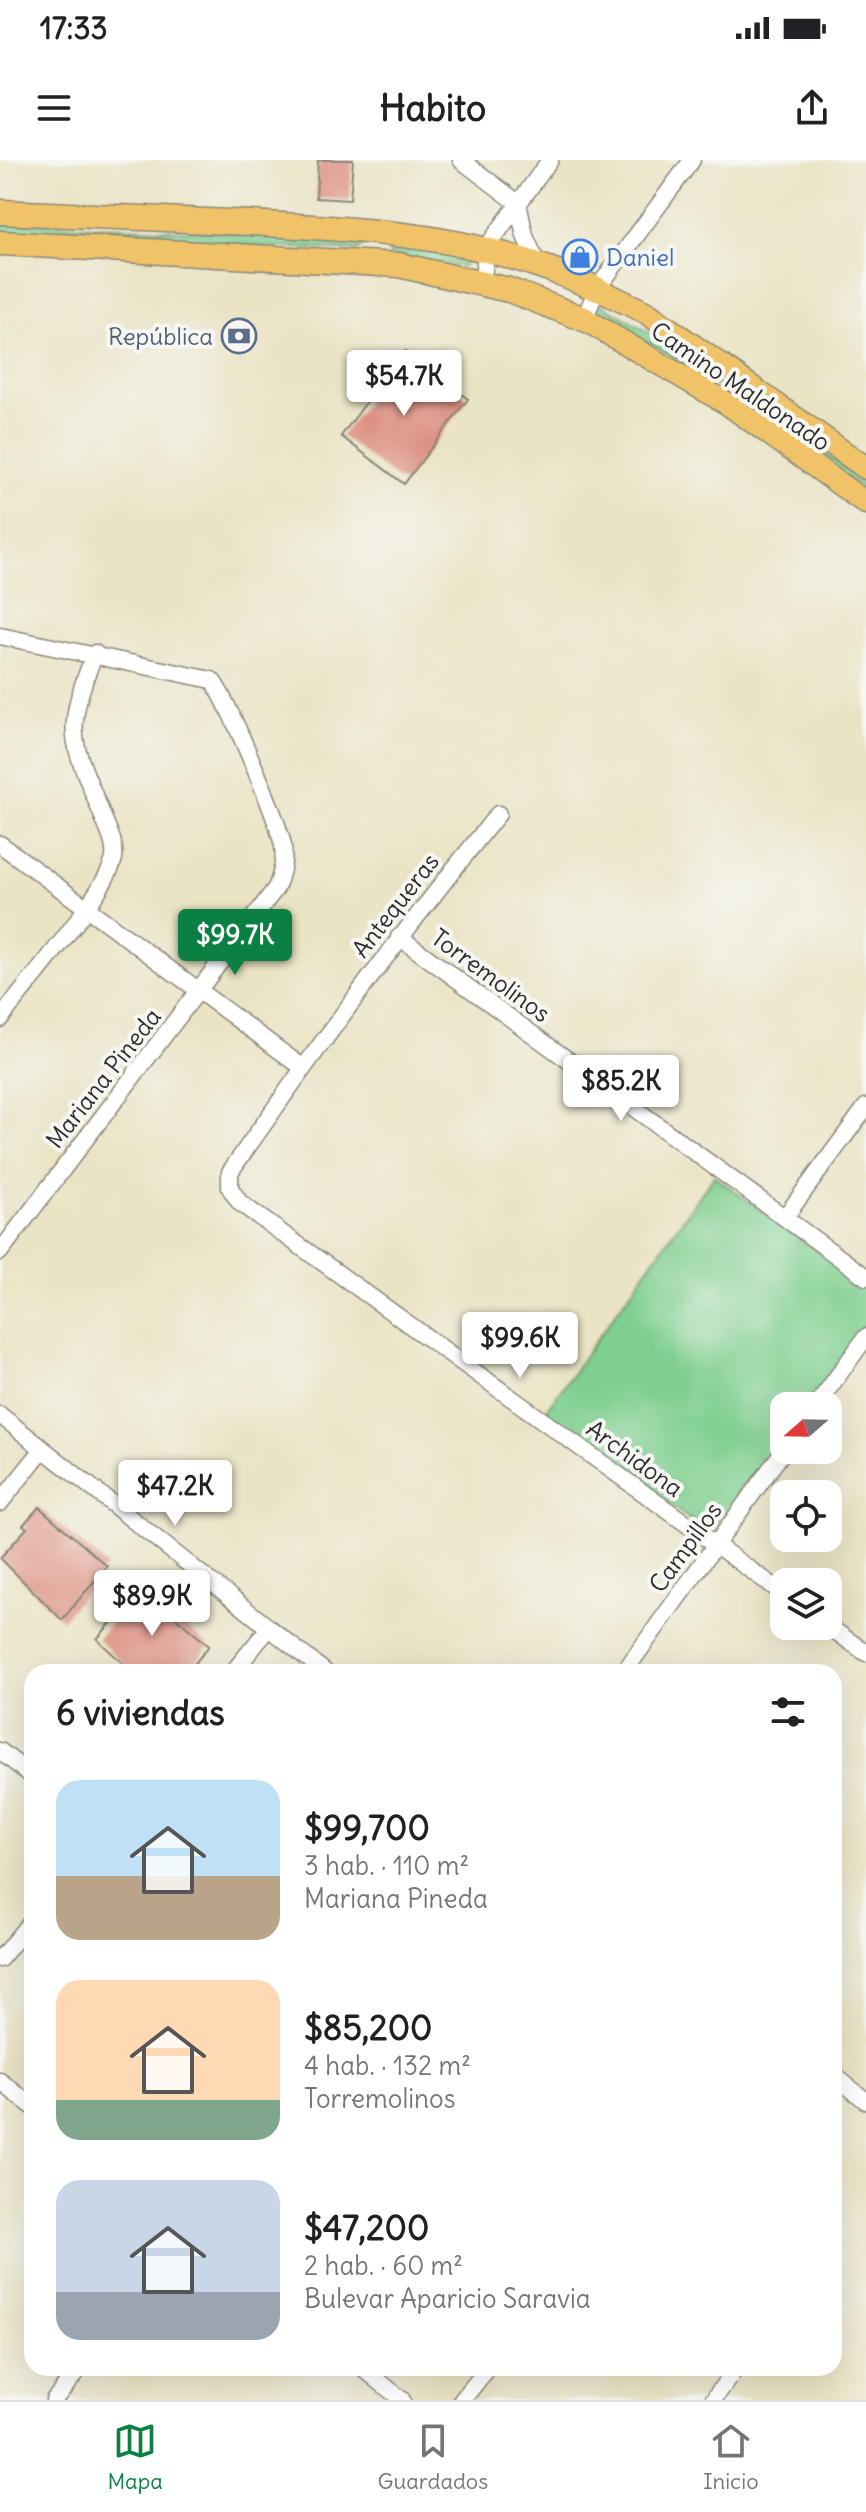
<!DOCTYPE html>
<html lang="es">
<meta charset="utf-8">
<style>
:root{--surface:#fff;--page:#f2f2f2;--text:#202124;--muted:#757577;--line:#e0e0e0;--accent:#0b8043}
body{margin:0;font-family:Delius,sans-serif;background:var(--page);color:var(--text);height:100vh;display:flex;flex-direction:column;font-size:30px;white-space:nowrap}
*{box-sizing:border-box;margin:0}
p{font-size:26px;color:var(--muted)}
.icon{flex:none;width:44px;height:44px;fill:none;stroke:currentColor;stroke-width:2;stroke-linecap:round;stroke-linejoin:round}
.map{position:relative;flex:1;overflow:hidden}
.panel{position:absolute;left:24px;top:1504px;width:818px;height:712px;display:flex;flex-direction:column;background:var(--surface);border-radius:24px;box-shadow:0 8px 32px #0002}
.panel>*{flex:none}
.needle{width:52px;rotate:250deg}
.controls{position:absolute;left:770px;top:1232px;display:grid;gap:16px}
.controls a{display:grid;place-items:center;width:72px;height:72px;border-radius:16px;background:var(--surface);box-shadow:0 8px 32px #0002;font-size:40px}
.price{position:absolute;translate:-50% -68px;padding:0 18px;border-radius:8px;background:#fff;color:#222;font-size:26px;line-height:52px;filter:drop-shadow(0 2px 4px #0008)}
.price::after{content:'';position:absolute;left:50%;top:48px;width:24px;height:18px;margin-left:-12px;background:inherit;clip-path:polygon(0 0,100% 0,50% 100%)}
.price.on{background:var(--accent);color:#fff}
ul{padding:0;list-style:none}
li{display:flex;align-items:center;gap:24px;height:200px;padding:0 32px}
li span{display:grid;place-items:center;flex:none;width:224px;height:160px;border-radius:24px;color:#555}
li>.icon{margin-inline-start:auto}
span .icon{width:96px;height:96px;fill:#fffc;stroke-width:1}
li b{font-size:34px}
h2{display:flex;justify-content:space-between;align-items:center;height:96px;padding:0 32px;font-size:34px}
.status{display:flex;justify-content:space-between;align-items:center;height:56px;padding:0 40px;background:var(--surface);direction:ltr}
.status svg{height:22px;fill:currentColor}
header{display:flex;justify-content:space-between;align-items:center;height:104px;padding:0 32px;background:var(--surface);font-size:36px;font-weight:700}
.tab-bar{display:flex;justify-content:space-around;align-items:center;height:112px;border-top:2px solid var(--line);background:var(--surface);font-size:22px;color:var(--muted)}
.tab-bar a{display:grid;justify-items:center;gap:4px}
.tab-bar .on{color:var(--accent)}
.map>svg:first-child{display:block}
.green{fill:#7fcf8f;stroke:#557d5d;stroke-width:2}
.building{fill:#dd9081}
.lines{fill:none;stroke-linecap:round;stroke-linejoin:round}
.minor-casing{stroke:#8a8778;stroke-width:19}
.major-casing{stroke:#8a8778;stroke-width:25}
.highway-casing{stroke:#8a8778;stroke-width:27}
.minor{stroke:#fff;stroke-width:16}
.major{stroke:#f0c369;stroke-width:22}
.highway{stroke:#f0c369;stroke-width:24}
.labels{text-anchor:middle;dominant-baseline:central;stroke-width:8;stroke-linejoin:round;paint-order:stroke}
.shop-label{font-size:24px;fill:#366cbe;stroke:#f6f6f2;text-anchor:start}
.service-label{font-size:24px;fill:#4e5e75;stroke:#f6f6f2;text-anchor:end}
.street-label{font-size:24px;fill:#2b2b2b;stroke:#f6f6f2}
</style>
<div class="status"><b>17:33</b><svg viewBox="0 0 49 12"><path d="M0 12V9h3v3zM5 12V6h3v6zM10 12V3h3v9zM15 12V0h3v12zM26 1h20v11H26zM47 4h2v5h-2z"/></svg></div>
<header><svg class="icon" aria-label="menu" viewBox="0 0 24 24"><path d="M4 6h16M4 12h16M4 18h16"/></svg>Habito<svg class="icon" aria-label="share" viewBox="0 0 24 24"><path d="M12 15V3M7 8l5-5 5 5M5 13v7h14v-7"/></svg></header>
<div class="map">
<svg width="866" height="2240" viewBox="0 0 866 2240">
<rect width="100%" height="100%" fill="#f6f6f2"/>
<filter id="ink" filterUnits="userSpaceOnUse"><feTurbulence type="fractalNoise" baseFrequency=".0125" numOctaves="2"/><feDisplacementMap in="SourceGraphic" scale="16" xChannelSelector="R" yChannelSelector="G"/><feConvolveMatrix kernelMatrix="1 2 1 2 8 2 1 2 1" color-interpolation-filters="sRGB"/></filter>
<filter id="wash" filterUnits="userSpaceOnUse"><feTurbulence type="fractalNoise" baseFrequency=".006" numOctaves="4" result="noise"/><feDisplacementMap in="SourceGraphic" scale="32" xChannelSelector="R" yChannelSelector="G"/><feGaussianBlur stdDeviation="1.8" result="paint"/><feColorMatrix in="noise" values="0 0 0 0 0 0 0 0 0 0 0 0 0 0 0 0 0 1.4 0 .05"/><feComposite in="paint" operator="in"/></filter>
<g filter="url(#wash)">
<rect width="100%" height="100%" fill="#eae3c4"/>
<!-- green -->
<path class="green" d="M0,62l292,13 70,7 1,4 -5,5 -358,-17z
M391,84l72,12 3,7 -4,4 -73,-12z
M601,144l81,48 184,131v8l-189,-132 -81,-46z
M714,1016l152,111v40l-58,79h-24v32l-57,78 -12,10 -19,-2 -152,-111z"/>
<g id="blocks">
<!-- building -->
<path class="building" d="M318,0h35l-3,40 -34,-2z
M405,191l63,48 -64,85 -63,-48z
M39,1347l68,59 -45,54 -62,-62 27,-30 -4,-3z
M141,1428l68,58 -21,26h-56l-35,-33z"/>
</g>
</g>
<g filter="url(#ink)">
<use href="#blocks" fill-opacity="0" stroke="#8a8778" stroke-width="2"/>
<g class="lines">
<!-- minor casing -->
<g class="minor-casing">
<path id="minor" d="M461,0l57,43 7,33 12,27
M482,123l5,-36 63,-87
M584,159l13,-30 95,-129
M0,476l212,44c15,18 67,142 71,166 2,15 -1,28 -7,42l-276,364
M498,654c-94,116 -183,235 -268,358v16l10,15 544,391
M0,684l302,223
M399,777l467,340
M0,859c24,-31 108,-129 114,-161 2,-14 -6,-28 -11,-41 -31,-77 -41,-83 -8,-164
M785,1057l81,-110
M816,1246l50,-69
M0,1255l325,257
M0,1343l43,-54
M828,1466l38,27
M233,1512l36,-44
M624,1512l160,-222
M0,1591l32,25
M0,1799l32,-39
M834,1915l32,26
M0,1921l32,25
M363,2208l39,32
M54,2240l26,-32
M462,2240l26,-32
M713,2240l23,-32"/>
</g>
<!-- major casing -->
<g class="major-casing">
<path id="major" d="M597,129l50,24 219,155
M584,159l144,85 138,99"/>
</g>
<!-- highway casing -->
<g class="highway-casing">
<path id="highway" d="M0,52c89,4 178,7 267,12 122,8 217,12 330,65
M0,83l399,22 110,25 75,29"/>
</g>
<!-- minor -->
<use href="#minor" class="minor"/>
<!-- major -->
<use href="#major" class="major"/>
<!-- highway -->
<use href="#highway" class="highway"/>
</g>
</g>
<!-- icons -->
<defs>
<g id="shop-ring" transform="scale(1.8)"><circle r="9.5" fill="#f6f6f2" stroke="#3f7fe0" stroke-width="1.5"/><path d="M-5-2.5h2.3a2.7 3.5 0 0 1 5.4 0H5L5.5 6h-11ZM-1.5-2.5h3a1.5 2.3 0 0 0-3 0Z" fill="#3f7fe0"/></g>
<g id="bank-ring" transform="scale(1.8)"><circle r="9.5" fill="#f6f6f2" stroke="#5c6f8a" stroke-width="1.5"/><path d="M-6-4H6V4H-6ZM0-2.3a2.3 2.3 0 1 0 0 4.6a2.3 2.3 0 1 0 0-4.6Z" fill="#5c6f8a"/></g>
</defs>
<g fill-rule="evenodd">
<use href="#shop-ring" x="580" y="97"/>
<use href="#bank-ring" x="239" y="176"/>
</g>
<g class="labels">
<!-- shop labels -->
<g class="shop-label">
<text x="606" y="97">Daniel</text>
</g>
<!-- service labels -->
<g class="service-label">
<text x="213" y="176">República</text>
</g>
<!-- street labels -->
<g class="street-label">
<text transform="translate(741 226) rotate(34)">Camino Maldonado</text>
<text transform="translate(395 745) rotate(-52)">Antequeras</text>
<text transform="translate(491 815) rotate(36)">Torremolinos</text>
<text transform="translate(103 918) rotate(-52)">Mariana Pineda</text>
<text transform="translate(635 1298) rotate(36)">Archidona</text>
<text transform="translate(685 1387) rotate(-54)">Campillos</text>
</g>
</g>
</svg>
<div class="controls">
<a><svg class="needle" viewBox="-14 -14 28 28"><path d="M0-13l5 13h-10z" fill="#e53935"/><path d="M0 13l5-13h-10z" fill="#757577"/></svg></a>
<a><svg class="icon" aria-label="locate" viewBox="0 0 24 24"><circle cx="12" cy="12" r="6"/><path d="M12 2v4M12 18v4M2 12h4M18 12h4"/></svg></a>
<a><svg class="icon" aria-label="layers" viewBox="0 0 24 24"><path d="M12 4l9 5-9 5-9-5zM3 14l9 5 9-5"/></svg></a>
</div>
<b class="price" style="left:404px;top:258px">$54.7K</b>
<b class="price on" style="left:235px;top:817px">$99.7K</b>
<b class="price" style="left:621px;top:963px">$85.2K</b>
<b class="price" style="left:520px;top:1220px">$99.6K</b>
<b class="price" style="left:175px;top:1368px">$47.2K</b>
<b class="price" style="left:152px;top:1478px">$89.9K</b>
<section class="panel">
<h2>6 viviendas<svg class="icon" aria-label="filters" viewBox="0 0 24 24"><path d="M4 7h16M4 17h16"/><circle cx="9" cy="7" r="2"/><circle cx="15" cy="17" r="2"/></svg></h2>
<ul>
<li><span style="background:linear-gradient(#bfe0f5 60%,#b9a48a 0)"><svg class="icon" aria-label="home" viewBox="0 0 24 24"><path d="M3 11l9-7 9 7M6 9v11h12V9"/></svg></span><div><b>$99,700</b><p>3 hab. · 110 m²</p><p>Mariana Pineda</p></div></li>
<li><span style="background:linear-gradient(#ffd9b3 75%,#7fa58c 0)"><svg class="icon" aria-label="home" viewBox="0 0 24 24"><path d="M3 11l9-7 9 7M6 9v11h12V9"/></svg></span><div><b>$85,200</b><p>4 hab. · 132 m²</p><p>Torremolinos</p></div></li>
<li><span style="background:linear-gradient(#c9d6e8 70%,#9aa5b1 0)"><svg class="icon" aria-label="home" viewBox="0 0 24 24"><path d="M3 11l9-7 9 7M6 9v11h12V9"/></svg></span><div><b>$47,200</b><p>2 hab. · 60 m²</p><p>Bulevar Aparicio Saravia</p></div></li>
</ul>
</section>
</div>
<nav class="tab-bar">
<a class="on"><svg class="icon" aria-label="map" viewBox="0 0 24 24"><path d="M3 6l6-2 6 2 6-2v14l-6 2-6-2-6 2zM9 4v14M15 6v14"/></svg>Mapa</a>
<a><svg class="icon" aria-label="saved" viewBox="0 0 24 24"><path d="M7 4h10v16l-5-4-5 4z"/></svg>Guardados</a>
<a><svg class="icon" aria-label="home" viewBox="0 0 24 24"><path d="M3 11l9-7 9 7M6 9v11h12V9"/></svg>Inicio</a>
</nav>
